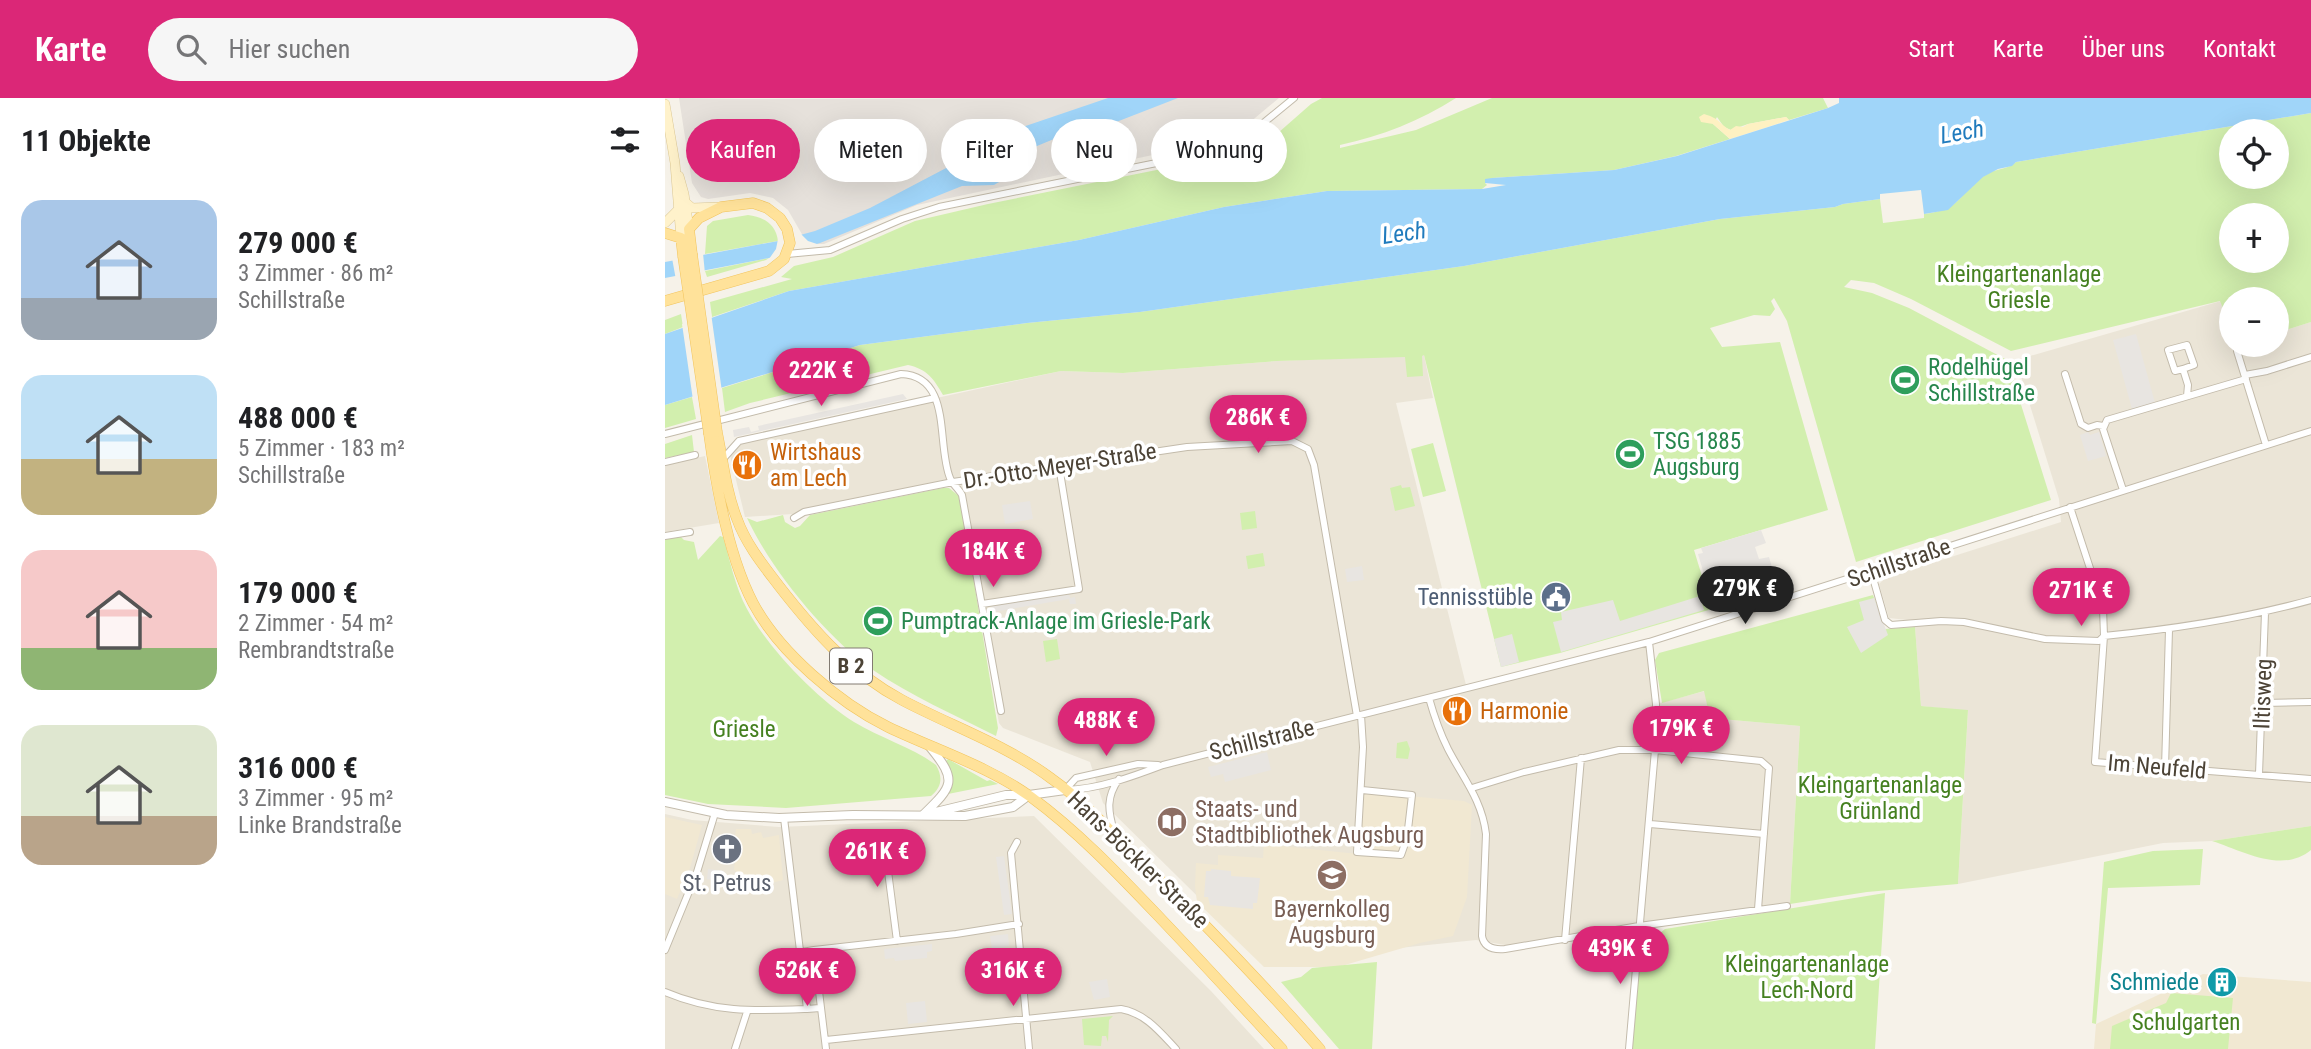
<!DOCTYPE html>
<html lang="de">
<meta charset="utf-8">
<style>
:root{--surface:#fff;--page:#f6f6f6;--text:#202124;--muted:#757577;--accent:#db2777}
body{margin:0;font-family:"Roboto Condensed",sans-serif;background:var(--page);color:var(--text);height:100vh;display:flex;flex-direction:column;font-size:26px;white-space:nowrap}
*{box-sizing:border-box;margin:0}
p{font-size:23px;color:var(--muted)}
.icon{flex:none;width:38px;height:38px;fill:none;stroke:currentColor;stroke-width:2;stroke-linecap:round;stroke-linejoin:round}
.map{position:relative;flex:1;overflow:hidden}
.drawer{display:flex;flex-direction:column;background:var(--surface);width:665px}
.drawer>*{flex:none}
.guide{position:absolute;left:21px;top:21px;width:665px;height:63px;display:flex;gap:14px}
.fabs{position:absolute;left:1554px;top:21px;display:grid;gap:14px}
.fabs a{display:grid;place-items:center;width:70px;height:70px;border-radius:50%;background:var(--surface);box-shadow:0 7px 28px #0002;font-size:35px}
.price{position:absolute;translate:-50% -60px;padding:0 16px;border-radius:24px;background:var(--accent);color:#fff;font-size:23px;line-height:46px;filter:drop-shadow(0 2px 4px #0008)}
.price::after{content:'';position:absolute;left:50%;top:42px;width:21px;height:16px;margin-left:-10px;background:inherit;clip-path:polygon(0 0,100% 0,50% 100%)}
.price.current{background:#222;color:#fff}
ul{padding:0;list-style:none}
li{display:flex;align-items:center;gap:21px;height:175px;padding:0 21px}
li span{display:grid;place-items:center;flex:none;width:196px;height:140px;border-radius:21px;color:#555}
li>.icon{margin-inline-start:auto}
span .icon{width:84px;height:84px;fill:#fffc;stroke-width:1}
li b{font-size:30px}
h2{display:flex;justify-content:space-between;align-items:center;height:84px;padding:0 21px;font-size:30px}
.chip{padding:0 24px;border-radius:32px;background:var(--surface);box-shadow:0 7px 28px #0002;font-size:24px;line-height:63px}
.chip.current{background:var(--accent);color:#fff}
header{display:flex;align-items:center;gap:42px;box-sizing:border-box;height:98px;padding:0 35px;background:var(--accent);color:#fff}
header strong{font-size:33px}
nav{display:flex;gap:38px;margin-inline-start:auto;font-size:24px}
.search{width:490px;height:63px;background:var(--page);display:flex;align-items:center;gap:18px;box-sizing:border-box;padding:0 24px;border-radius:38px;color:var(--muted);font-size:26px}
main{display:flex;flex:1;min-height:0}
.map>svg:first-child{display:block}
.residential{fill:#ebe5d7}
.industrial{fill:#e6e1db}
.education{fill:#f1e8d2}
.green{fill:#d2efae;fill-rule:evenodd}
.sand{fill:#fef1c2}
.parking{fill:#e8e5e1}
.water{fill:#a0d5f9}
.pier{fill:#f6f2e9}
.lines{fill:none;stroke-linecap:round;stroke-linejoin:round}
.minor-casing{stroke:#c3bbab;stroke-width:8}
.tertiary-casing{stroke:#c3bbab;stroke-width:10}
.secondary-casing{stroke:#dcc894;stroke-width:10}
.primary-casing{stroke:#f2c45c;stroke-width:11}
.minor{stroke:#fff;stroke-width:6}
.tertiary{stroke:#fff;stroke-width:8}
.secondary{stroke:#fff2cb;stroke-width:9}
.primary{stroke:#ffe29a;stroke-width:10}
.primary-bridge-casing{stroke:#f2c45c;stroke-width:11;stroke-linecap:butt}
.primary-bridge{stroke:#ffe29a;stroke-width:10}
.labels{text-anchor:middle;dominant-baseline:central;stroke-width:7;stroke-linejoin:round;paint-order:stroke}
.shield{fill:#fff;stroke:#827b72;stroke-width:2}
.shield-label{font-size:21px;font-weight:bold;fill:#4c4336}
.park-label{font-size:23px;fill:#458020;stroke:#fff}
.leisure-label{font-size:23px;fill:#27864d;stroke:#fff;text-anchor:start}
.food-label{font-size:23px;fill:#c56008;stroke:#fff;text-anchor:start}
.street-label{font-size:23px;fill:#4c4336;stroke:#fff}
.service-label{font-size:23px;fill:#4e5e75;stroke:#fff;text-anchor:end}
.education-label{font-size:23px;fill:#785e54;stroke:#fff;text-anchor:start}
.worship-label{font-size:23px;fill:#5b616d;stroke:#fff}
.culture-label{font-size:23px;fill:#0d838f;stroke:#fff;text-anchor:end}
.water-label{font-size:24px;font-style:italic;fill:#207bbd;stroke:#fff}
</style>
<header>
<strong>Karte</strong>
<div class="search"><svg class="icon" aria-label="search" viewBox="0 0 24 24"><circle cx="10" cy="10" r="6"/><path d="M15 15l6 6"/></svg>Hier suchen</div>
<nav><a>Start</a><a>Karte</a><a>Über uns</a><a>Kontakt</a></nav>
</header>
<main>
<section class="drawer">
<h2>11 Objekte<svg class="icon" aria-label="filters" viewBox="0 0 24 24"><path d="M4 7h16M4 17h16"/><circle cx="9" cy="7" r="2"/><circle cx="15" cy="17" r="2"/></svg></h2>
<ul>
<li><span style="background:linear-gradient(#a9c7e8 70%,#9aa5b1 0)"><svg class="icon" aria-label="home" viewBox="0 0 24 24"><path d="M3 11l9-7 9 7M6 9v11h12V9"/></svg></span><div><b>279 000 €</b><p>3 Zimmer · 86 m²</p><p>Schillstraße</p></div></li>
<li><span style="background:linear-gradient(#bfe0f5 60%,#c2b280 0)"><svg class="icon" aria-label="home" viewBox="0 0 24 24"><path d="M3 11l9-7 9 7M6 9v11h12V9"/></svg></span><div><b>488 000 €</b><p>5 Zimmer · 183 m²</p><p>Schillstraße</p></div></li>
<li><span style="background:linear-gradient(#f6c9c9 70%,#8fb573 0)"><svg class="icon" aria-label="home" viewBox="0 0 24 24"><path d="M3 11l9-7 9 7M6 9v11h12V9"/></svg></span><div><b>179 000 €</b><p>2 Zimmer · 54 m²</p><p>Rembrandtstraße</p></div></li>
<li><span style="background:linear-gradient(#dfe7d0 65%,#b9a48a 0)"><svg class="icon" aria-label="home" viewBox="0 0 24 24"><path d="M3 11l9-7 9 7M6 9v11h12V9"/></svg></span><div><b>316 000 €</b><p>3 Zimmer · 95 m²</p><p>Linke Brandstraße</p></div></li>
</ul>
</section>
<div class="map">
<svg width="1646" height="951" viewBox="0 0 1646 951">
<rect width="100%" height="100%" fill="#f6f2e9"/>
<!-- residential -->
<path class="residential" d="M1556,203l10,27v17h46v-12l34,-11v504l-99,15 -49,2 -205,41 10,-173 -47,-5 -6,-79 -8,-7 -18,-2 -10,-34 6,-6 176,-56 -2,-23 -43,-139z
M759,257l9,43 -37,5 71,286 182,-47 7,62 49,-13 5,27 90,8 -10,178 -279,42 -35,-6 -193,20 -28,-7 -152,-150 -13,-41 -87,-34 -4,-5 -39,-228 -11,-9 -141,27 -63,4 -16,-66 10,-10 322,-70 62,2 154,-12z
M40,358l14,67 -54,9v-67z
M0,716l27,6 87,7 255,-11 177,175 53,58h-599z"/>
<!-- industrial -->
<path class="industrial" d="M14,0l62,1 538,-1 -36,30 -29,14 -297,63 -93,39h-8l-13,-8 -15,-26 -15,-12 -23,-5 -42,6 -7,-2 -9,-14z"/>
<!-- education -->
<path class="education" d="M698,694l101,9 8,4 -5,92 -14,39 -33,7 -82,24h-74l-67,-65 -2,-16 1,-23 22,2v-10l45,3 1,-14 94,10z
M0,719l37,8 -12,43 -13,31 -12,-5z
M71,731h15l1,5 9,-2 2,6 16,-3 4,45 -42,11 -6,-10 1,-10 -2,-1 4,-33h-3z
M1538,876l108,8v67h-217l2,-25z"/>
<!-- green -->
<path class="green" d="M657,0h134c-36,23 -74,38 -116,47v3l76,-18 76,-32h331l5,10 -39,12 -3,-3 -38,7 -17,6 -7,-3 -7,-10 -4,7 17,15 -54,17 -62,14 -122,8 -7,5 2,2 -5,4 -155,2 -103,16 -145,33 -290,51 -77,26 -2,-15 82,-23 -11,-2 13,-11 39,-9 82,-36 73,-17 253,-51 10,-5 18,1 1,-9 41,-36z
M1646,15v209l-34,11v-34h-46v29l-11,-27 -209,50 -100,-52 -37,-16 -23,-3 -7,7 28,6 37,15 98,52 44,140 -195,62 -69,-241 -13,-23 -3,3 4,8 -5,7 -16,-1 -44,13 12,19 58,-5 48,168 -134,40 18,59 -152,44 -59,14 -77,-312 -2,1 1,20 -16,1 -2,-20 -128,4 -154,12 -62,-2 -118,24c-9,-16 -16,-26 -35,-30l-158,38 -25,9 -3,-24 138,-43 167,-22 113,-11 324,-46 256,-47 115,-12 8,-3 37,-5 3,24 41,-5v-4c41,-5 33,-22 63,-40 10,-6 20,-4 29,-12zM1566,33h46v46h-46zM1566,117h46v46h-46z
M83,117c16,2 28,9 30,26l-73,13 2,-28 6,-5z
M104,160l-3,2 -59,17 -2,-6z
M16,216l2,13 -18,7v-14z
M27,299l4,22 -31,9v-23z
M27,337l2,17 -29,6v-14z
M768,345l13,48 -23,6 -12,-48z
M736,387l1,3 8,-1 5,19 -20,5 -5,-23z
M278,390h6l11,9 38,231 -2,8c-41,-21 -85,-40 -123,-66 -46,-32 -102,-100 -126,-152l10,4 26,-7 2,7 10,6 5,-2 10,-11z
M590,413l2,17 -15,2 -2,-17z
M55,438l3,1c7,23 12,50 24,72 21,39 69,89 107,113 26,16 58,25 82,43 7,12 6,22 -5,31l-145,12 -78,-4 -43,-9v-256l16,-2 3,3 10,2 4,18z
M598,455l2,13 -17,3 -2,-13z
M1208,497l12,34 30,-2 6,79 47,4 -10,174 -91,8 -77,12 10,-178 -90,-8 -6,-27 -42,12 -7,-43 4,-7z
M392,541l3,20 -14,3 -3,-21z
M742,643l3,8 -2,10 -12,-1 1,-15z
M283,661l39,22 3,-1 8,4 -50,10 4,-13 -6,-20z
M1646,728v24c-29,24 -68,1 -99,-9z
M1538,751l-3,36 -92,3 -12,136 -4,-1 12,-161 49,-11z
M1220,795l-10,156h-243l7,-87c5,-15 14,-24 26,-33z
M712,864l-5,87h-33l-58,-67 20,-5 11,-9z
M1506,895l62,5 -5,51h-118l2,-23 54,-23z
M448,918l-4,4 -1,22 -2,-6h-4l-1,10 -17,-1 -2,-26z"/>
<!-- sand -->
<path class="sand" d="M1039,16c17,5 14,9 26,16l6,-4 7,1 5,-3 38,-7 3,3 -59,19 -17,-15 -12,-2 -2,-5z"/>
<!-- parking -->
<path class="parking" d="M1471,236l19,69 -23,6 -19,-69z
M238,296l4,5 -173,38 -1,-7 16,-3 2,5 8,-2 -1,-4z
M1423,334l2,3 9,-3 7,24 -18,5 -8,-26z
M365,403l3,18 -28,5 -3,-19z
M1096,432l5,13 -11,4 4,12 10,-2 6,21 -5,1 2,6 -54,16 -1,-4 -6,1 -13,-44 5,-1 -2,-5z
M372,445l3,19 -28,5 -3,-19z
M697,468l2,14 -17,2 -2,-13z
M404,495l1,5 5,-1 1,7h-6l-1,-5 -76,13 -1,-6z
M1035,498l4,14 -143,42 -8,-30 9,-2 -1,-8 52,-12 7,21z
M1209,500l14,37 -27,18 -14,-26 17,-7 -5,-18z
M847,536l7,28 -18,5 -7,-28z
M602,654l4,18 -46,12 -2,-8 -12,3 -3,-10z
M339,758l8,58 -8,1 -8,-58z
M43,771l16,2 -1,12 -16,-4z
M546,771l20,2v5l29,2 -3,25h-4v6l-43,-4 -2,-8h-4l2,-26h5z
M343,836l1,12 -17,3 -2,-13z
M267,846v7l-5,1v6l-32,3 -1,-3 -9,1 -1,-10z
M442,881l3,18 -16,3 -5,-18z
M260,903l2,21 -19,2 -2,-21z"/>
<!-- water -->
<path class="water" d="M443,0h70l-85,33 -3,-7 -65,27 -7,20 -24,14 -32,1 -142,57 -51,15 -104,20v-16l113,-21 37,-10 55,-23 99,-52 36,-23z
M1174,0h472v15l-295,49 -4,4 -14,3 -15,8 -35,33 -24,4 -3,-24 -41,4v5l-37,5 -8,3 -115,12 -256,47 -324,46 -113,11 -167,22 -195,60v-71l124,-43 290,-51 145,-33 103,-16 155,-2 24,-4 -21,-2v-4l7,-1 122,-8 63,-14 151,-48 11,-5z"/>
<!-- pier -->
<path class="pier" d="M136,136l7,7 12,4v2l-51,12 7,-10 2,-10z
M38,155l2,21 -29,6 -4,-22z
M46,215l11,79 -29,8 -11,-76z"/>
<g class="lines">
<!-- minor casing -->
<g class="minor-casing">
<path id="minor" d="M122,156l43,-4 72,-31 37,-12 277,-56 29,-13 49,-40
M1572,253l29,94
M1518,271l-8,2 -7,-21 19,-5 7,20 -11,4 5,16 -1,11
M1400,276l16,50 7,4 9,-3 6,1
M1580,277l22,-4 44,-14
M0,336l236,-60c52,2 35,70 49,104 2,6 9,11 12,17l39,216
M57,362l17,-19 196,-43
M0,364l30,-7
M1458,392l-20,-61 4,-9 139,-41
M1405,409l33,101 1,28 -9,126 216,17
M129,420l10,-6 149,-30 234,-35 105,-6 16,8 6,16 43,251
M0,438l25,-4
M1206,473l14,49 6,5 50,-4 23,1 81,17 54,2 5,-5c71,-7 138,-17 207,-36
M317,506l97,-15 -20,-123
M764,600c5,18 11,35 19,51 15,29 34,51 38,85l-4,102c2,12 12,14 23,13l134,-23 148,-20
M1598,605l48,-1
M696,617l2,32 -6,105 44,3 6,-17 5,-43 -50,-5
M1500,670l4,-138
M1594,676l6,-161
M807,690l52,-16 95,-22h36l106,11 8,7 -11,141
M400,692l11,-12 62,-14 20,1
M402,692c32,-1 67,-14 96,-25l486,-123 662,-211
M119,720l23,191 13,-1
M985,726l114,10
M449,733c-6,-20 -8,-34 5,-52
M223,744l-3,6 12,93
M352,744l-6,11 18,196
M900,842l16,-182
M0,852l32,-78 18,-59
M149,852l142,-16 63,-10
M137,854l12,-2 12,99
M0,894c49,21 90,19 142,17
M161,942l295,-31c24,4 39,23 55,40
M70,951l12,-37
M964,951l26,-299 1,-46 -7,-62"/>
</g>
<!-- tertiary casing -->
<g class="tertiary-casing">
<path id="tertiary" d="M0,704l61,13 53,3 74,-3 112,1 48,-9 16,-12
M271,714l70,-17h23l36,-5
M258,717c30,-29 35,-34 7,-68"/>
</g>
<!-- secondary casing -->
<g class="secondary-casing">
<path id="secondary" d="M0,6l10,59 6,75
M14,78l5,18 5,35
M20,104l7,6 27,-1
M0,125l13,-13"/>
</g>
<!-- primary casing -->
<g class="primary-casing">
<path id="primary" d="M0,135l16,5 2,18
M0,203l104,-30 15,-12 6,-16 -3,-14 -7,-11 -13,-10 -14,-5 -32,4 -22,11 -10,11 3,25
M52,334c6,29 9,59 20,87 9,25 26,46 42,67 35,45 72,87 123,114 49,26 105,45 150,79 34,24 63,57 93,86 61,60 119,120 175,184
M44,336c7,52 20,123 44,169 26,49 86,100 135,124 48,23 100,39 143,70 49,36 90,80 132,124 40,42 79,85 119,128"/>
</g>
<!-- minor -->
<use href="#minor" class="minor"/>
<!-- tertiary -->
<use href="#tertiary" class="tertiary"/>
<!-- secondary -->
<use href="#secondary" class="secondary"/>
<!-- primary -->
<use href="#primary" class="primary"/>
<!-- primary-bridge casing -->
<g class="primary-bridge-casing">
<path id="primary-bridge" d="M27,156l25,178
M18,158l26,178"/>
</g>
<!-- primary-bridge -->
<use href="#primary-bridge" class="primary-bridge"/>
</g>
<!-- icons -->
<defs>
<g id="stadium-disc" transform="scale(1.575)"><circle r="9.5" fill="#2e9e5b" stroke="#fff"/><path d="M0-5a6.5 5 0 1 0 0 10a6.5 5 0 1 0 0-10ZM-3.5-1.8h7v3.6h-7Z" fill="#fff"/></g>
<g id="restaurant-disc" transform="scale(1.575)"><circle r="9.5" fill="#e8710a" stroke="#fff"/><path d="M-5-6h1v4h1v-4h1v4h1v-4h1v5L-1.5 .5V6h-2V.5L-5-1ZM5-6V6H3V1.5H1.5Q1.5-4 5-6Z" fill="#fff"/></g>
<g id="civic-disc" transform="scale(1.575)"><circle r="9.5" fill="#5c6f8a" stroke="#fff"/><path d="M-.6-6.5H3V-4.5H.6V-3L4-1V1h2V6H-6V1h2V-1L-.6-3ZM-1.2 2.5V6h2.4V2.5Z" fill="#fff"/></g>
<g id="library-disc" transform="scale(1.575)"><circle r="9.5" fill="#8d6e63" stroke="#fff"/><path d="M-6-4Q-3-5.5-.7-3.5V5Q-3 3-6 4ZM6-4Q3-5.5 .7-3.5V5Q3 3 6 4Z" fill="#fff"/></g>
<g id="church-disc" transform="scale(1.575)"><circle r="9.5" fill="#6b7280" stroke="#fff"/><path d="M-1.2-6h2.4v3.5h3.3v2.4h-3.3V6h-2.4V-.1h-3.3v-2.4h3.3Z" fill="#fff"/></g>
<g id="school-disc" transform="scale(1.575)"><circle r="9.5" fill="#8d6e63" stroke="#fff"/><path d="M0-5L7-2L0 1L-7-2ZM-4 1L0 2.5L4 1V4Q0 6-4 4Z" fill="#fff"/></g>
<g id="building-disc" transform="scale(1.575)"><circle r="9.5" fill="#0f9aa8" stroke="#fff"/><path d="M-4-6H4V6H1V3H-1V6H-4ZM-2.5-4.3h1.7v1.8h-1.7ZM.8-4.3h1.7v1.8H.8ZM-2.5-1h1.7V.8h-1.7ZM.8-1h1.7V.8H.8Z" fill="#fff"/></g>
</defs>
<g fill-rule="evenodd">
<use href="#stadium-disc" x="1240" y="282"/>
<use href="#stadium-disc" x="965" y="356"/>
<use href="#restaurant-disc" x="82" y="367"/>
<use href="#civic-disc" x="891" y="499"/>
<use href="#stadium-disc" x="213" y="523"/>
<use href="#restaurant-disc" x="792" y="613"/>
<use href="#library-disc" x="507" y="724"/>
<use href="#church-disc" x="62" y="751"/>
<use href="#school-disc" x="667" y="777"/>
<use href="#building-disc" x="1557" y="884"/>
</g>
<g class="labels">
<!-- shield labels -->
<rect class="shield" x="165" y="550.5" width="42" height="35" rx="5"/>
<g class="shield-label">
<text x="186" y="568">B 2</text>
</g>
<!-- park labels -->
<g class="park-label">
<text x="1354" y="176">Kleingartenanlage<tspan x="1354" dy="26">Griesle</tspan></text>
<text x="79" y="631">Griesle</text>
<text x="1215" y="687">Kleingartenanlage<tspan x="1215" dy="26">Grünland</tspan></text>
<text x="1142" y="866">Kleingartenanlage<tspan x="1142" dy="26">Lech-Nord</tspan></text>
<text x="1521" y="924">Schulgarten</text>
</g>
<!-- leisure labels -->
<g class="leisure-label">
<text x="1263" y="269">Rodelhügel<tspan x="1263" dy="26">Schillstraße</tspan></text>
<text x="988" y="343">TSG 1885<tspan x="988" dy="26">Augsburg</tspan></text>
<text x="236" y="523">Pumptrack-Anlage im Griesle-Park</text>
</g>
<!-- food labels -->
<g class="food-label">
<text x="105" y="354">Wirtshaus<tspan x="105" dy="26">am Lech</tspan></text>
<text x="815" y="613">Harmonie</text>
</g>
<!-- street labels -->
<g class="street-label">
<text transform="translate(395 368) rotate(-9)">Dr.-Otto-Meyer-Straße</text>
<text transform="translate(1234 465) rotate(-19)">Schillstraße</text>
<text transform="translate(1598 596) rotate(-88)">Iltisweg</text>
<text transform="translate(597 642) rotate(-14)">Schillstraße</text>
<text transform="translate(1492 669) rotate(5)">Im Neufeld</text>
<text transform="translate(473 762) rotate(44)">Hans-Böckler-Straße</text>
</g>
<!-- service labels -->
<g class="service-label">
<text x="868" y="499">Tennisstüble</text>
</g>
<!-- education labels -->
<g class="education-label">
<text x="530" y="711">Staats- und<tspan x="530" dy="26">Stadtbibliothek Augsburg</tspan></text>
<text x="667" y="811" text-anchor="middle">Bayernkolleg<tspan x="667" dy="26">Augsburg</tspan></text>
</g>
<!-- worship labels -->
<g class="worship-label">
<text x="62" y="785">St. Petrus</text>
</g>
<!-- culture labels -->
<g class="culture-label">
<text x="1534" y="884">Schmiede</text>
</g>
<!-- water labels -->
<g class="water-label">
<text transform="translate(1297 34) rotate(-10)">Lech</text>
<text transform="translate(739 135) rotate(-8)">Lech</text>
</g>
</g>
</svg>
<div class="fabs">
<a><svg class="icon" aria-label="locate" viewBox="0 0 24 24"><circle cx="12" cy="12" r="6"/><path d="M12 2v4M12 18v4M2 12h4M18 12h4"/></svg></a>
<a>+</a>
<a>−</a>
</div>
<b class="price" style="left:156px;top:310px">222K €</b>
<b class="price" style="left:593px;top:357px">286K €</b>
<b class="price" style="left:328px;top:491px">184K €</b>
<b class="price current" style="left:1080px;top:528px">279K €</b>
<b class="price" style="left:1416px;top:530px">271K €</b>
<b class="price" style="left:441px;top:660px">488K €</b>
<b class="price" style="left:1016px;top:668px">179K €</b>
<b class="price" style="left:212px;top:791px">261K €</b>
<b class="price" style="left:955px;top:888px">439K €</b>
<b class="price" style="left:142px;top:910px">526K €</b>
<b class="price" style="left:348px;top:910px">316K €</b>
<div class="guide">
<a class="chip current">Kaufen</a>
<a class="chip">Mieten</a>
<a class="chip">Filter</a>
<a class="chip">Neu</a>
<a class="chip">Wohnung</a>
</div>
</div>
</main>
